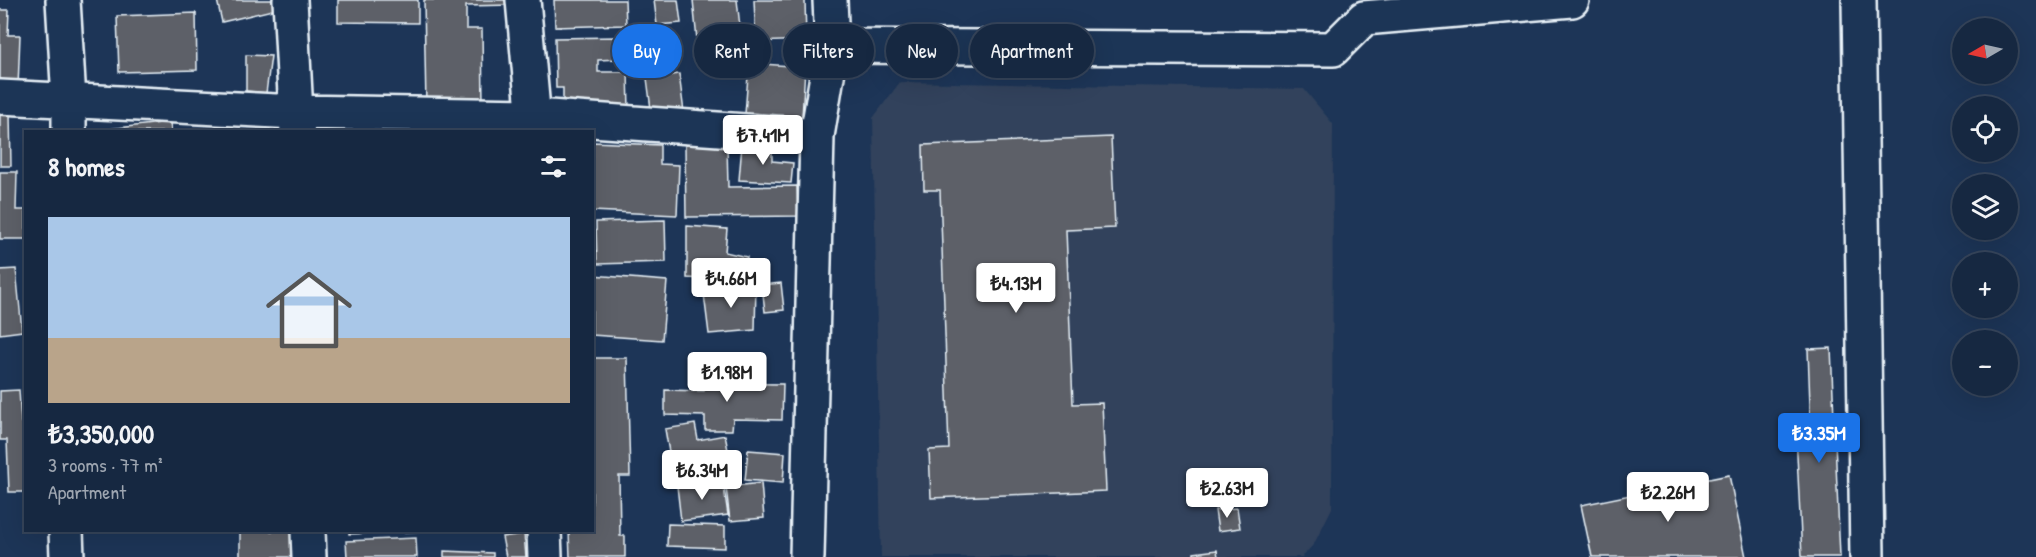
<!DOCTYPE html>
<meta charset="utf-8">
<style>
:root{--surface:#162841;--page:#1f3048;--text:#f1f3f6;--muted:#9ea6b1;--line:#35445a;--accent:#1a73e8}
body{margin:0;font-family:"Patrick Hand",sans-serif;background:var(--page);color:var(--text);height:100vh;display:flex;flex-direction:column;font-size:22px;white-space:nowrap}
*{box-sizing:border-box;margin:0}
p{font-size:20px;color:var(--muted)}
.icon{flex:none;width:33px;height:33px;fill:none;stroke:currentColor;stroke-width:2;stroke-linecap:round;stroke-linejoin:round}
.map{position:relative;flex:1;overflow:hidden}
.panel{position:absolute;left:24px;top:130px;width:570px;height:402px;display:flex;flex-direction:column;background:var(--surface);border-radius:0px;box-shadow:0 6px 24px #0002,0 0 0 2px var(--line)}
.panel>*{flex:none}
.banner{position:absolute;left:612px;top:24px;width:570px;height:54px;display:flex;gap:12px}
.needle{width:39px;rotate:261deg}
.controls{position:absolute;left:1952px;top:18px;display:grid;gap:12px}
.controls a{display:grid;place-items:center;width:66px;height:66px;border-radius:50%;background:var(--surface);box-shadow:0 6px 24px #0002,0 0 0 2px var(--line);font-size:30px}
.price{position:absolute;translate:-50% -51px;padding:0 14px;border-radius:6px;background:#fff;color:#222;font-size:20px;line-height:39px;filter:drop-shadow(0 2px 3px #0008)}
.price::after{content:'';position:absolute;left:50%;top:36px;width:18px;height:14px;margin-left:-9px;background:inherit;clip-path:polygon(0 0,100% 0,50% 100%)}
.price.current{background:var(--accent);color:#fff}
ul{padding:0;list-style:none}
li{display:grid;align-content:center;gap:12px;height:318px;padding:0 24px}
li+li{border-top:2px solid var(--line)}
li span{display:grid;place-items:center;height:186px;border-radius:0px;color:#555}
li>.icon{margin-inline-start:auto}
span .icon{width:108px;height:108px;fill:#fffc;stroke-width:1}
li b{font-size:26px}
h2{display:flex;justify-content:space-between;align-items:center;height:72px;padding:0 24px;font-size:26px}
.pill{padding:0 21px;border-radius:27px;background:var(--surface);box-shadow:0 6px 24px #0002,0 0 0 2px var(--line);font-size:21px;line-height:54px}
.pill.current{background:var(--accent);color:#fff}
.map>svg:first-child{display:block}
.built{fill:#30425c}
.building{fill:#5d6067;stroke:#e8f1f8;stroke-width:1.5}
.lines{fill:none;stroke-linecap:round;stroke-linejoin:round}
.minor-casing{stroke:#e8f1f8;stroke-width:38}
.minor{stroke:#1d3557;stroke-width:33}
</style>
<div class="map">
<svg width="2036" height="557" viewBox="0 0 2036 557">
<rect width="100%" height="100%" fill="#1d3557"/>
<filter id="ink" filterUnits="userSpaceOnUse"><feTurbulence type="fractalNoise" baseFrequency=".0167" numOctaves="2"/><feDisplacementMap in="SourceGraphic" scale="12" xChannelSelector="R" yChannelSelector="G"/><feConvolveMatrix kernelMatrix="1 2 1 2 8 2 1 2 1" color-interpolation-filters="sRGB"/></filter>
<g filter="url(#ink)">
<!-- built -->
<path class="built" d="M900,82l404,7 29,35 -1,384 -18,36 -12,13h-421l-8,-439z"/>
<!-- building -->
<path class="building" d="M217,0h66l2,7 -63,15z
M338,0h80v23l-80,-1z
M424,0h88v5l-46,1v23h16l1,76h-57z
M554,0h71l1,25 -71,2z
M654,0h24l3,23 -24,2z
M693,0h44l4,36 -44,4z
M754,0h51l1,40 -50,2z
M0,10h9l-1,25h12l-2,52 -18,-1z
M196,13l1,57 -78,2 -2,-56z
M617,37l1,22 -20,1v12h30l1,38 -66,1v-23h-7l-1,-50z
M246,55l25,1 -5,37 -20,-2z
M749,63l56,4 -3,51 -57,-4z
M679,74l5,38 -32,5 -5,-39z
M0,114h10l1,52h-11z
M170,122l1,10h-80v-1z
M1111,137l4,91 -49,2 7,174 29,-1 4,88 -175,7 -2,-48 20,-1 -9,-259h-16l-1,-45z
M592,142l68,3v19l19,1 -2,50 -85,-4z
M685,145h42l1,42 69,-1 1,30 -112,1z
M742,145l30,3v13l21,2 -2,20 -52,-3z
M0,172h17l-1,38h10v29h-26z
M665,220l1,42 -69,2 -1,-42z
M687,226l40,3 -2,23 22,5 -2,24 -58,-3z
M16,269l6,62 -22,3v-64z
M592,275l75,6 -5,59 -70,-5z
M781,283l3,27 -19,2 -3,-27z
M756,284l-1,46 -46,4 -5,-40 11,-1 -1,-8z
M1831,348l9,209h-38l-6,-123 15,-1 -3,-84z
M592,358h35l3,118h-11l1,60h5v21h-55l-1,-26h23z
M704,383l79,1 -1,36 -49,-1 -1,11h-27v-14l-40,-1v-25l39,1z
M19,390l2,32 5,-1v71h-17l-2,-52h-7v-49z
M695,424l3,16 27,-5 7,35 -58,11 -9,-52z
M748,450l37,3 -2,30 -38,-3z
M1729,475l17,82h-154l-11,-52z
M723,481l5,34 -47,6 -4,-35z
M761,483l3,35 -34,3 -4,-34z
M1237,508l3,20 -22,3 -3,-21z
M668,524l57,2v22l-58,-2z
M240,531h57v26h-57z
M349,531h78l-78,3z
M524,534l2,23h-20l-4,-20z
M416,538l1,19h-70l-1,-16z
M1217,550l1,7h-24v-4z
M444,551l49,2v4h-49z"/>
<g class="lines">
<!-- minor casing -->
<g class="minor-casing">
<path id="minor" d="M63,0l6,100v32
M290,0l7,132
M523,0l12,132
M1859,0l8,557
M832,46l501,3 31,-31 208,-18
M0,97l296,15 239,4 282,20
M66,531l1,26
M308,531l1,26
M544,531l1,26
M807,557l10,-421 15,-90 -2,-46"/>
</g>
<!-- minor -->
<use href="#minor" class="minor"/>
</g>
</g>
</svg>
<div class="controls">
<a><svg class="needle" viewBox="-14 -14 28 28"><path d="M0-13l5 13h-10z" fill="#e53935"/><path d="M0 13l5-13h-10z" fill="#9ea6b1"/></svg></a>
<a><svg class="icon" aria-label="locate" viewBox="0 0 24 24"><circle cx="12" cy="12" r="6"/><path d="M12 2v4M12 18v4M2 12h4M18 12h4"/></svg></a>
<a><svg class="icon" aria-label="layers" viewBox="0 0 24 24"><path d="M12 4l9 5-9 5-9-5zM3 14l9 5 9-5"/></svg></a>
<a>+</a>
<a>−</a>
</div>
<b class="price" style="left:763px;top:166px">₺7.41M</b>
<b class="price" style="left:731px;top:309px">₺4.66M</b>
<b class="price" style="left:1016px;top:314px">₺4.13M</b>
<b class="price" style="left:727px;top:403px">₺1.98M</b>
<b class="price current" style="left:1819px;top:464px">₺3.35M</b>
<b class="price" style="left:702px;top:501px">₺6.34M</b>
<b class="price" style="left:1227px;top:519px">₺2.63M</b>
<b class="price" style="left:1668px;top:523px">₺2.26M</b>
<div class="banner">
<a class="pill current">Buy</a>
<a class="pill">Rent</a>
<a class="pill">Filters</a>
<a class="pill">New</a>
<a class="pill">Apartment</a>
</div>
<section class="panel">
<h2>8 homes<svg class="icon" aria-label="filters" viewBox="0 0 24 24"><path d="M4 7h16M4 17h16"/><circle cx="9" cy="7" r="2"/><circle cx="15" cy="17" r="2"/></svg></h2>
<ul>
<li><span style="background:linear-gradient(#a9c7e8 65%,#b9a48a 0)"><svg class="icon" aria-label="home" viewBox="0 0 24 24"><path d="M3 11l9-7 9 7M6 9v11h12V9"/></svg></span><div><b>₺3,350,000</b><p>3 rooms · 77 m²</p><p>Apartment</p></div></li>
</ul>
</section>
</div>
